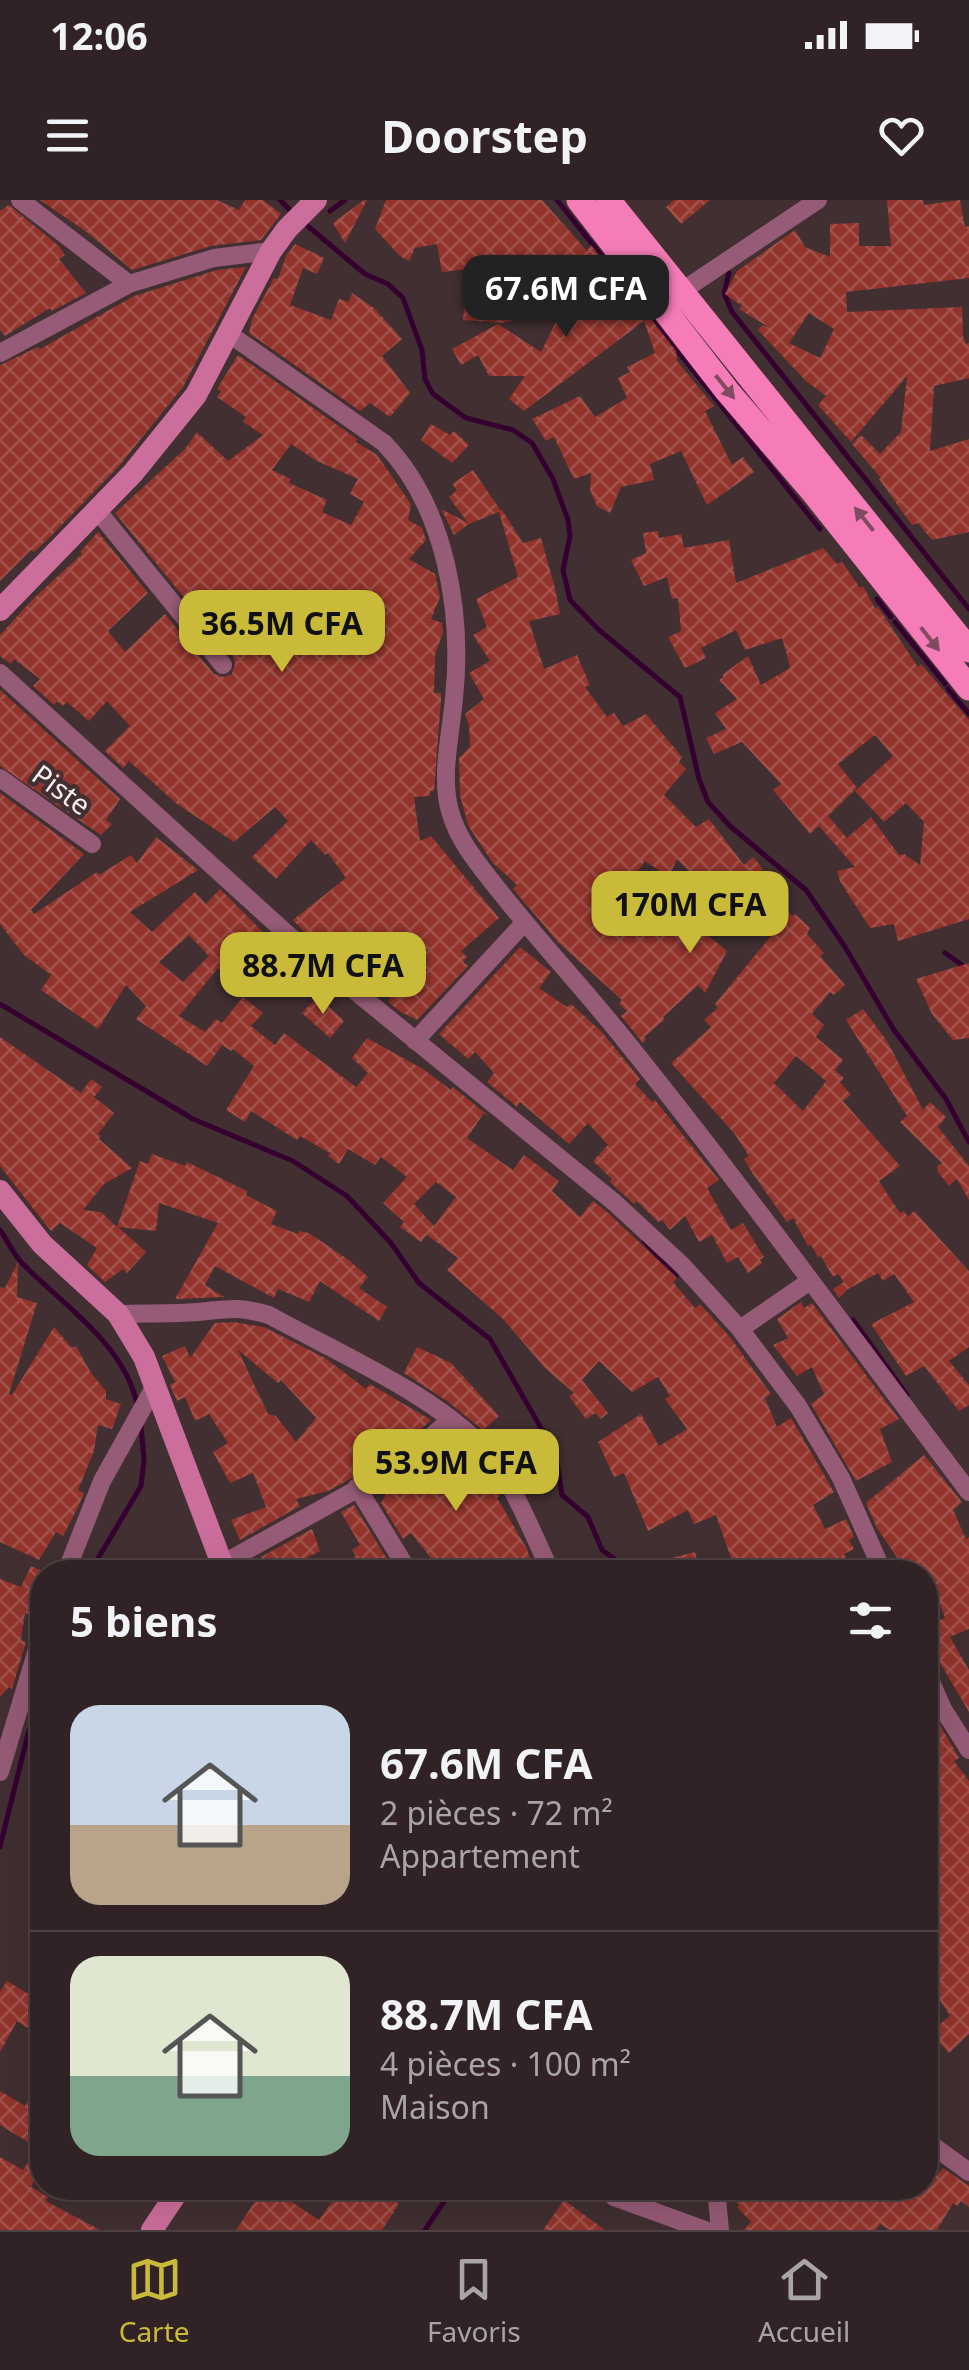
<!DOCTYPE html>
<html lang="fr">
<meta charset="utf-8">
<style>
:root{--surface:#312325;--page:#392b2d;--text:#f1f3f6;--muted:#a8a4a7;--line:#4c4042;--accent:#caba3a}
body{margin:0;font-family:"Noto Sans",sans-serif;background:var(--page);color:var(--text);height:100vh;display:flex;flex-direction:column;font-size:38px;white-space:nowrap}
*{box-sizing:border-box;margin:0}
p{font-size:32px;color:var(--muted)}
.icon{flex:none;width:55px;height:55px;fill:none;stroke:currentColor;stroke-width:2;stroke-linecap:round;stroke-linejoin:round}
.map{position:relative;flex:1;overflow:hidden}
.panel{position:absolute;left:30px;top:1360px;width:908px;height:640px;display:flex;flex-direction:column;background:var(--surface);border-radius:40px;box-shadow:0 10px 40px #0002,0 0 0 2px var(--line)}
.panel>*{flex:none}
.price{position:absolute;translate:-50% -85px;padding:0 22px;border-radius:20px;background:var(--accent);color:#111;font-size:32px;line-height:65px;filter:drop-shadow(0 2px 5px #0008)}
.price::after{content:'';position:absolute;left:50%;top:60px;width:30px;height:22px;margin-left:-15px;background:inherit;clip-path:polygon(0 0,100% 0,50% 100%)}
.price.selected{background:#222;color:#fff}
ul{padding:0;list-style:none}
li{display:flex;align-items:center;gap:30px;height:250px;padding:0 40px}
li+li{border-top:2px solid var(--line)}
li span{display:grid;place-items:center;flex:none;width:280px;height:200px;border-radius:30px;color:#555}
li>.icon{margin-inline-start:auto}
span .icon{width:120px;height:120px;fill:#fffc;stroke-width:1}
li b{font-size:42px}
h2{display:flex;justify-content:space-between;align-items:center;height:120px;padding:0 40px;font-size:42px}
.status{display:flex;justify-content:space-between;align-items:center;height:70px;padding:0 50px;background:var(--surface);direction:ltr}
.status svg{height:28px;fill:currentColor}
header{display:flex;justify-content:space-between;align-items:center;height:130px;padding:0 40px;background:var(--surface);font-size:45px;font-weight:700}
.tabs{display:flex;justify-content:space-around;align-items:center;height:140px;border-top:2px solid var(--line);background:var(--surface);font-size:28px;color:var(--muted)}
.tabs a{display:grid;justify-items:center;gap:5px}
.tabs .selected{color:var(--accent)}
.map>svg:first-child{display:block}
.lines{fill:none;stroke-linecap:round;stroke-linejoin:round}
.stream{stroke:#350030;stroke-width:5}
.building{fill:url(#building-cross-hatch);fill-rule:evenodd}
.street{stroke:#965b76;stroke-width:18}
.secondary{stroke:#cb6e9b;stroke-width:22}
.primary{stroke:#f57cb7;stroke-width:25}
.oneway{fill:#804a60}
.labels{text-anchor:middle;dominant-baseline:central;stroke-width:9;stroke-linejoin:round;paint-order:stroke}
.street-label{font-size:28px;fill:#fdf0f1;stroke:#412f31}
</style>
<div class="status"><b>12:06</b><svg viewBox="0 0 49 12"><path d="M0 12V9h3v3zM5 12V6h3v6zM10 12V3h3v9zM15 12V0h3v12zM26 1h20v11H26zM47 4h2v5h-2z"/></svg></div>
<header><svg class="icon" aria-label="menu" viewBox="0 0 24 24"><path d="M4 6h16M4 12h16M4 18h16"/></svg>Doorstep<svg class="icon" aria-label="heart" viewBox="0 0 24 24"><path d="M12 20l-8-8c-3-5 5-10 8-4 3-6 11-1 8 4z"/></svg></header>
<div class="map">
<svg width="969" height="2030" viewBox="0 0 969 2030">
<defs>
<pattern id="building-cross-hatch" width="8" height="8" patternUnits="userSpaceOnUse" patternTransform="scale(2.5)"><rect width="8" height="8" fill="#92342c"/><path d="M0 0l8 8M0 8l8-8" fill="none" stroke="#a2524b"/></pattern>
</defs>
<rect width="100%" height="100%" fill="#412f31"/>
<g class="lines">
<!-- stream -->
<path class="stream" d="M280,0l12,12
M557,0l263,329
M330,11l15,-11
M304,23l61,51 23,10 15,14 19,52 3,29 8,15 33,24 47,12 19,13 21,36 15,41 2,16 -7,34 7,30 29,30 81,67 19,82 9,23 22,24 76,64 39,57 49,83 52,69 23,43
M729,73l-5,20 8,19 237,297
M877,399l14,18
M895,422l50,62
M948,489l21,25
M945,753l24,17
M0,804l193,115 100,42 54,35 44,47 28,40 71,56 55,96 12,28 5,32 26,22 14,33 31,22
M0,1030c7,10 13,23 21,32 40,42 103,81 116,142
M644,1041l32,35
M853,1120l54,75
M90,1372l51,-86 3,-26 -3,-35
M0,1647l28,-113 14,-36
M425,2030l28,-42"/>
</g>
<!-- building -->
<path class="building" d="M40,0h177l22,10 6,-10h18l18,14 -20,26 -50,6 -79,24 -44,-37z
M364,0h3l-22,43 -12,-20z
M386,0h156l45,51 4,-6 21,26 -4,3 2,3 -2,3 27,31 6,-5 35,45 1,10 37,45 -9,5 27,54 11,-8 11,15 -47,33 -26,-54 -31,13 4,16 -33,7 -11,26 -13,-7 -7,-16 1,-17 -17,6 -20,-42 -8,4 -14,-22 48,-23 15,21 32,-19 -9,-20 12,-6 -3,-5 28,-14 -11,-32 -120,90 -15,-12 16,-23h-36l-11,-21 -17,10 -9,-16 46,-25 43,28 23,-46 -61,17 -40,-3 4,-51 -25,3 -5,-28 -22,4 -6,13 -9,-5 -25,-27z
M674,0h36l-29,24 -15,-17z
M887,0h36l1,5 36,-5 5,27 4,-1v52l-123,14 1,20 115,-5 1,29 3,8 3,-1v35l-35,8 -4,65 39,-12v93l-37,8 -14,-17 -6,2 -33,-46 2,-1 -29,-34 9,-9 19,19 21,-22 6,-56 -56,66 -33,-37 8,-9 -20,-15 -48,-51 4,-5 8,3 -31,-19 3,-3 -17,-12 12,-23 58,-41 10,17 25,10v-33l29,-1v23h32zM809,113l25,16 -14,29 -31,-15z
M9,5l50,41 6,9 -6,4 27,34 -34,18 -2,-3 -45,28 -5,-6v-119z
M295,44l29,14 -7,16 -14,-6 -13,37 41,15 8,-21 10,3 3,-9 22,15 28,31 -20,17 28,37 -20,24 -20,-14 -10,8 -111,-78 3,-14 22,-41 4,1 8,-23z
M246,67l-63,120 -64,79 -71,73 -14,13 -3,-2 -31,31v-216l38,-18 2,2 94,-53 83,-26z
M238,155l119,84 -1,3 21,13 34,49 -3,16 14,8 4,12 -17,19 26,15 5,23 -9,22 11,4 1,9 -8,23 -1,38h7v7l-7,91h-4v5l-16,1 6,44 11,-5 68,82 -38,33 6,6 -4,5 5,4 -51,54 -16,-8 -13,-10 3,-3 -52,-37 5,-6 -27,-25 -7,7 -17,-18 53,-42 -18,-25 -3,2 -14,-15 -35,39 -24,-22 36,-36 -13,-14 -41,35 -57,-38 -48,-43 -6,7 -18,-17 25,-25 -23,-25 -18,20 -22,-19 -4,4 -6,-5 -3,4 -21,-19 7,-7 -26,-20 -3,5 -11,-8v-21l33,-36 49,-45 -2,-2 18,-20 50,61 -40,38 17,21 40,-38 49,60 10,3 8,-3 3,-10 -2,-7 -118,-144 70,-64 12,-17 31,29 35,-26 -20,-13 3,-5 -29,-20 4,-6 -4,-2zM291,244l26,17 41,18 -8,15 14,8 -13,23 -29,-13 5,-12 -38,-17 2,-4 -19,-9z
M431,224l19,11 4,-4 15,14 -17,18 -31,-23z
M473,270l28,41 -32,13 -15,11 -13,-26 27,14 -19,-26 8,-7 -5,-6z
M502,310l21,33 18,-5 14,50 5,26 -31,7 15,48 33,-14 13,30 -5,2 22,30 7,-4 9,13 23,-12 36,43 -3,5 7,7 -22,26 32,32 13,-8 35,46 9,-8 10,12 -15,15 45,32 2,-2 15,14 -3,6 17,19 -4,3 25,29 -11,10 -4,-3 -18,22 12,11 -8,12 27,23 -8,10 9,8 -4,4 11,13 -8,6 57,65 -21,15 21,32 4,-2 4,6 6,-6 55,60v76l-20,14 20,24v20l-10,6 -35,-45 -18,10 -35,-52 43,-22 -20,-28 -11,7 -5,-8 -30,16 -9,9 -6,-9 11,-7 -6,-8 -5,3 -12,-21 -3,1 -7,-12 -3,1 -15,-28 -6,4 -34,-48 -9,-15 5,-3 -15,-23 -63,-70 40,-36 -7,-7 14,-12 -3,-4 56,-68 8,-4 -46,-29 -9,12 -10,-7 3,-9 -40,-40 -8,18 -24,-16 -11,15 26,21 -2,4 27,16 42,34 -22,42 -7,-8 -35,32 2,2 -21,18 2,2 -3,4 -22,-27 6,-5 -8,-7 3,-4 -63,-57 -46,-54 4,-4 -24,-22 -24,-36 -9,-31 -1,-38 11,-11 -1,-22 -4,-11 19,-15 -15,-26 21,-12 -17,-26 14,-8 -11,-28 42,-22 -19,-65zM796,856l30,25 -23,30 -29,-28z
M658,331l1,7 22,-4 3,14 45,-8 7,43 87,-35 14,16 5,-2 18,26 3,-2 12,22 3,-1 40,60 3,-3 48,56v199l-71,22 -4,-17 -24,4 -30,-47 -3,-10 18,-4 -36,-41 -9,8 -37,-44 8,-6 -39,-42 -28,12 -8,-16 20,-9 -11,-16 22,-14 -18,-19 5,-3 -2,-2 26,-19 13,29 29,-17 -3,-13 -5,-17 -37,12 -9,-20 -35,18 5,10 -21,10 -17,-31 13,-6 -3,-33 -6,1 -5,-22 -23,9 -13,-26 15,-7 -3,-20zM875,535l18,21 -38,35 29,31 22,-19 18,19 -4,43 -16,-11 -5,1 -28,-38 -24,21 -19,-22 29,-28 -19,-24z
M0,490l120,109 -14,21 6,4 -11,11 -101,-69z
M0,593l84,61 -53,56 3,4 63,-42 2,3 32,-20 6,8 19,-26 42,33 -68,42 22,20 43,-40 11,12 14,-15 71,71 -9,8 9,9 -13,15 -24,-23 -18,18 -18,-19 -39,48 26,16 11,-13 6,4 21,-26 20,16 -12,13 24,19 9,-12 72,54 12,-14 -16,-15 15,-20 56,31 28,21 2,-3 37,30 -6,-4 -17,25 46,32 11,-15 35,26 -7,10 28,26 13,-16 14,11 67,63 3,3 -4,4 22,26 5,-4 30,33 41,57 -6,4 12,29 14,-9 43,74 -21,13 12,24 21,-10 8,18 -5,3 5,9 -10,5 7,12 -11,6h-166l-3,-14 24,-6 4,15 32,-9 -15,-43 -22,9 -6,-14 -40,21 -24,-58 -10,4 -16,-35 43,-28 18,32 28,-17 -22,-30 5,-3 -12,-19 -26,15 -33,-31 -17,19 26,33 -7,6 -6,-6 -9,6 -17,-23 5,-3 -29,-25 -42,-49 -56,-49 11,-12 -31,-23 2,-3 -8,10 -21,-15 4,-5 -21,-19 24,-26 -26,-20 -6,8 -27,-16 -9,15 -11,-8 2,-3 -30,-17 -3,4 -46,-29 -6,11 -19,-12 28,-44 -21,-17 -2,2 -9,-6 -15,21 -71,-47 10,-13 -20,-21 -28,44 -57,-39 10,-15 -27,-20 -24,-31zM189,735l20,21 -26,26 -24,-20zM436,982l20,15 -22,29 -20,-22z
M520,747l31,25 -12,16 28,19 4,-3 31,28 38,47 -5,5 17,18 3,-2 64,80 -12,8 24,42 12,-7 21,34 -4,3 2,3 -14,10 -10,-16 -11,6 -15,-28 -13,7 -14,-26 -15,14 -8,-10 -4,2 -21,-21 -3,3 -24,-22 2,-3 -19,-18 15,-16 -20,-22 -19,21 -49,-42 -3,5 -30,-25 7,-9 -19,-21 -7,7 -29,-25z
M969,763v75l-16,2 -21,-26 -16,-35z
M318,796l26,25 -14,17 -28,-25z
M863,809l24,32 36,69 7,-8 16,15 -8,10 31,39v34l-12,-21 -8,7 -11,-14 -1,-6 5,-3 -42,-41 7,-6 -61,-96z
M0,837l81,56 10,-14 11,8 -8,10 20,16 -16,21 3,2 -2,3 33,29 -28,16 -21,26 18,2 16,15 23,-66 8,3 4,-10 33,12 2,-4 60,29 -1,4 31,16 -6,13 27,10 1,-3 10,2 41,28 18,16 -9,11 28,19 -8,14 -59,-40 -11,21 -31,-13 -4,9 -59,-32 -10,19 19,12 -49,2 43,-76 -59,-20 -3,28 -38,-4 28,25 -19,21 -4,-4 -18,13 -18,-17 10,-17 -37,-25 -9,8 -51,-65z
M18,1062l-1,35 20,6 -28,91 3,1 42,-68 18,21 4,-2 15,27 15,18v8l15,5 -9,25 -14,-4 -4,26 -16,39 6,3 -6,14 -15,29 -7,-4 -17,28 -39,-18v-255l5,1z
M801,1102l3,6 8,-5 87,116 -19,10 12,33 -36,19 -45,-77 13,-10 -12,-27 -15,9 -24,-31 15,-7 -11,-19z
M233,1122l31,5 61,31 41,31 4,-5 61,36 -41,37 -62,34 -32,8 4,7 -60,34 -9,-20 35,-13 -13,-34 -23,10 -17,-31 15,-9 -19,-29 -14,7 -10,-24 -8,4 -7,-16 5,-3 -13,-26 23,-10 5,12 25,-35zM238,1150l40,33 3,-3 35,38 -20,24 -20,-26 -8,-2z
M417,1147l34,16 48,53 -16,14 -36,-29 -43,-28z
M451,1236l25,22 18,27 6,10 -3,3 30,51 7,23h-45l-7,-10 -16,10h-45l14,-9 -24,-30 -8,6 -22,-36 11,-19z
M924,1255l38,47 -9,8 13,29 3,-2v92l-19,8 19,33v42l-44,-75v-10l20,-9 -13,-36 -7,3v-13h-18l-30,-44 -11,-25z
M354,1305l41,67h-61l22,-16 -4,-6 8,-5 -19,-33z
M312,1329l8,22 -40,21h-11l-8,-15z
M31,1366l11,5v34l-4,12 -13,-4 -4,27 5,2 -14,47 -3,-2 -9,10v-118l21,8z
M926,1501l33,57 -5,3 15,20v253l-20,19 -19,-21 20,-16 -16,-25 -9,5v-184l5,-3 -5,-8z
M7,1781l35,21v35l-25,-16 -17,31v-60z
M42,1878v56l-7,12 -35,-21v-34l25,15z
M0,1957l23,13 7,-11 12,7 -11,21 17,10 -2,4 54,29h-100z
M925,1964l11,12 7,-8 26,18v21l-8,-6 -3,5 -5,-3 -16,27h-47l-10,-6 -4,6h-132l7,-8 -14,-15 2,-2 -10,-15 -1,-2h197z
M264,1988h7l48,32 23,-32h33l24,16 -17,26h-146z
M564,2000l41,30h-62z"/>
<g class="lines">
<!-- street -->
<path class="street" d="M20,0l109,84
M673,97l145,-97
M228,133l156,110c62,64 79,170 70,255 -3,36 -14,78 -4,113 8,30 29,54 47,77 41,52 86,100 127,151 119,148 231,302 345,453
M0,153l129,-69 85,-26 57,-7
M96,309l127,156
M0,473l307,279 308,251 67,62 58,64 58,77 43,72 42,94
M0,578l92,66
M415,841l109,-118
M118,1114c27,-1 54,0 80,-2 31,-3 40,-6 71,3 65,36 167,80 216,135 30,35 46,81 66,122
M740,1129l70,-48
M357,1287l52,85
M222,1364l175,-97 54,-48
M66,1372l36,-91 54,-97
M925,1469l18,40 26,41
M0,1572l42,-139
M925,1940l44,32
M606,1988l8,9 91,33
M716,1988l4,42"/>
<!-- secondary -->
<path class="secondary" d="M0,410l133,-137 63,-78 75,-144 16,-22 29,-29
M0,991l42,53 76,70 26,43 81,215
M152,2030l28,-42"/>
<!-- primary -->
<path class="primary" d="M579,0l148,191 87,102 155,195
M608,0l361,450"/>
</g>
<!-- one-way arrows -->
<defs><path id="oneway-solid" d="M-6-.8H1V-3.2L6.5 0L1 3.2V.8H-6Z" transform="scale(2.5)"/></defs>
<g class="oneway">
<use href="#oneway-solid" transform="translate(725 187) rotate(51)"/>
<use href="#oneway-solid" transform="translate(864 319) rotate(-129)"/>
<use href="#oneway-solid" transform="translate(930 439) rotate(52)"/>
</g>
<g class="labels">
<!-- street labels -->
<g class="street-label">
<text transform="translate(62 589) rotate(36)">Piste</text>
</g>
</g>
</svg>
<b class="price selected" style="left:566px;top:140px">67.6M CFA</b>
<b class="price" style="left:282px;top:475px">36.5M CFA</b>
<b class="price" style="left:690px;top:756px">170M CFA</b>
<b class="price" style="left:323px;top:817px">88.7M CFA</b>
<b class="price" style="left:456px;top:1314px">53.9M CFA</b>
<section class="panel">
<h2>5 biens<svg class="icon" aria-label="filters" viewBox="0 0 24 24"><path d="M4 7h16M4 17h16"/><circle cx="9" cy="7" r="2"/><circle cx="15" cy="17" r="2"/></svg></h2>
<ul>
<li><span style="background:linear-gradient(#c9d6e8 60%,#b9a48a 0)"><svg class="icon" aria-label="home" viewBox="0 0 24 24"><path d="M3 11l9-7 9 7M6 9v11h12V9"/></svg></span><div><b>67.6M CFA</b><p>2 pièces · 72 m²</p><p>Appartement</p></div></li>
<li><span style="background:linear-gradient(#dfe7d0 60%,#7fa58c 0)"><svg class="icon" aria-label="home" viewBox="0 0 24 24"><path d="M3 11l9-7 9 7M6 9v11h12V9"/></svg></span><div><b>88.7M CFA</b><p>4 pièces · 100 m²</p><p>Maison</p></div></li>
</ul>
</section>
</div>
<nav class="tabs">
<a class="selected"><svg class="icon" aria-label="map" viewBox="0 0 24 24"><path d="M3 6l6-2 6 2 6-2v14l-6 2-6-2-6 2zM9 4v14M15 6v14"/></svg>Carte</a>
<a><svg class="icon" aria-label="saved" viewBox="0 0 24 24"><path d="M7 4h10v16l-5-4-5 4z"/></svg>Favoris</a>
<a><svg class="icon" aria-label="home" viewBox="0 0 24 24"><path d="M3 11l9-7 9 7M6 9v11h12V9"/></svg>Accueil</a>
</nav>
